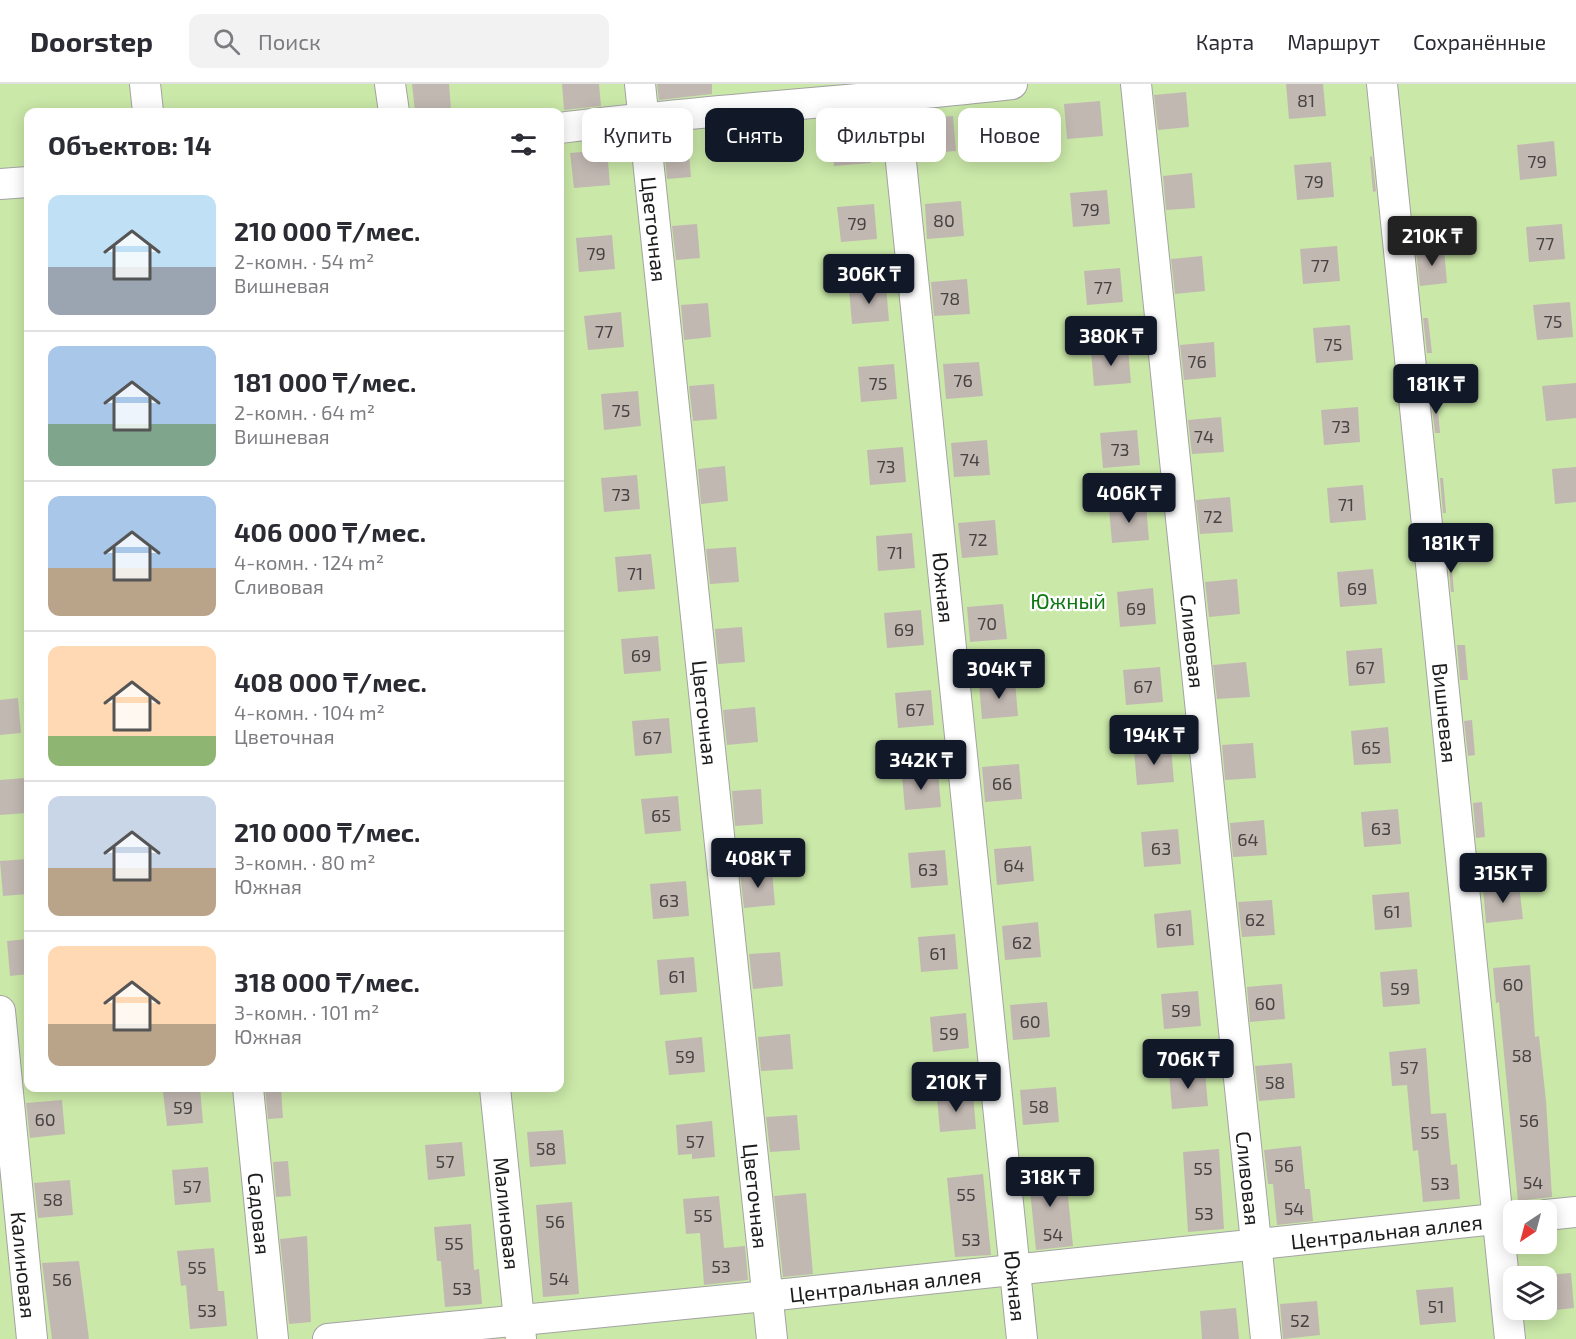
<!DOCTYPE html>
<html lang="ru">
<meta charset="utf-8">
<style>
:root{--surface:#fff;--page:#f2f2f3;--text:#2b2b33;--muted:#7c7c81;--line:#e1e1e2;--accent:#111827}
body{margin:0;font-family:"Exo 2",sans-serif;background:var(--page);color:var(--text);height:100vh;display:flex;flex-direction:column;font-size:22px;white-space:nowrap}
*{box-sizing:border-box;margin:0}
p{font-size:20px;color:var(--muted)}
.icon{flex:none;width:33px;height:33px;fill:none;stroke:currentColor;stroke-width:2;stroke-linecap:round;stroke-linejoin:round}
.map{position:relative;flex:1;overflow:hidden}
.panel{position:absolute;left:24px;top:24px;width:540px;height:984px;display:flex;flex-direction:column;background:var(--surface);border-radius:12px;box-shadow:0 3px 15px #0003}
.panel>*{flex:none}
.top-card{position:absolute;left:582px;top:24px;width:570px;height:54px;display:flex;gap:12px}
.needle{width:39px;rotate:216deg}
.fabs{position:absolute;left:1503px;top:1116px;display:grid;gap:12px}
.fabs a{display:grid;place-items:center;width:54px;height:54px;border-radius:12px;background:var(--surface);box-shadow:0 3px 15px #0003;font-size:30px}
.price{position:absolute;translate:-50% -51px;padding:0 14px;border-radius:6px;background:var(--accent);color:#fff;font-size:20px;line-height:39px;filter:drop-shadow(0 2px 3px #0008)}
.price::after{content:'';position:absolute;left:50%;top:36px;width:18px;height:14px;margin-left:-9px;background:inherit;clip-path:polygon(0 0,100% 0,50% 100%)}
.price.active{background:#222;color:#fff}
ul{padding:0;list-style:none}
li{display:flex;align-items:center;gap:18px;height:150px;padding:0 24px}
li+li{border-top:2px solid var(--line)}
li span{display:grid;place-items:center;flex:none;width:168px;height:120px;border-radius:12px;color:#555}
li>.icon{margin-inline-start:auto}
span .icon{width:72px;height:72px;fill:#fffc;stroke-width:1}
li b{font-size:26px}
h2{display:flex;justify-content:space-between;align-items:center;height:72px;padding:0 24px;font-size:26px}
.tag{padding:0 21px;border-radius:12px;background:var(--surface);box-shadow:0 3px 15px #0003;font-size:21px;line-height:54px}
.tag.active{background:var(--accent);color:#fff}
header{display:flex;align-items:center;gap:36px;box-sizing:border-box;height:84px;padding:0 30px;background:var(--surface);border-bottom:2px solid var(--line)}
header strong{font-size:28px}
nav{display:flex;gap:33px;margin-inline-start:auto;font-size:21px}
.search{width:420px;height:54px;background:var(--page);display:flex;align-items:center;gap:15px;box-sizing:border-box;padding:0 21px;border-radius:12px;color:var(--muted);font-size:22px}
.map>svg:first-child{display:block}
.grass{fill:#cae8a8;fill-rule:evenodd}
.building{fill:#c2b8b2}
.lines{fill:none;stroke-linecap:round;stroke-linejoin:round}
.minor-casing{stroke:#a3a3a3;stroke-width:32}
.minor{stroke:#fff;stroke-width:30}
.labels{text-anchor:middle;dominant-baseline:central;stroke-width:4.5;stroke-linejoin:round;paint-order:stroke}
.number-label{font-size:18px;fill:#464342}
.street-label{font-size:21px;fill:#1c1c1c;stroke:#fff}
.park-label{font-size:21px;fill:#0d7811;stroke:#fff}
</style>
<header>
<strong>Doorstep</strong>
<div class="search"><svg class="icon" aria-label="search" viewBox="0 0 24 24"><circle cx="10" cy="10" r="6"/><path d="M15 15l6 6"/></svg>Поиск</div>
<nav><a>Карта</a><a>Маршрут</a><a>Сохранённые</a></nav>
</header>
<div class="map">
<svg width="1576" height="1255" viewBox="0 0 1576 1255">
<rect width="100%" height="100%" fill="#eee9e2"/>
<!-- grass -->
<path class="grass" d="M0,0h1576v1255h-1576zM28,28h532v976h-532zM1514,1126h32v34h-32zM1514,1192h32v34h-32z"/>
<!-- building -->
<path class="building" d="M412,0h37l2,25 -36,3z
M562,0h37l2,22 -37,4z
M657,0h55v10l-53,6z
M1286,0h37l3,32 -37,3z
M1186,8l3,35 -31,3 -4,-35z
M1100,17l3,35 -36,3 -3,-35z
M953,32l3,35 -37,3 -3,-35z
M868,44l3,35 -37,3 -3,-35z
M1554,57l3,35 -37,4 -3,-35z
M688,58l3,35 -24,2 -3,-35z
M607,66l3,35 -36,3 -4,-35z
M1372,72l4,35 -3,1 -3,-35z
M1331,78l3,35 -37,3 -3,-35z
M1192,89l3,35 -29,2 -3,-34z
M1107,106l3,34 -37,3 -3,-34z
M961,117l3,35 -37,3 -2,-35z
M874,120l3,35 -36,3 -4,-35z
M697,140l3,34 -24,2 -4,-34z
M1562,140l3,35 -36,3 -3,-35z
M612,151l3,34 -36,3 -3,-34z
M1337,162l3,35 -37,3 -3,-35z
M1444,165l3,34 -27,3 -4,-35z
M1202,172l3,35 -30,3 -4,-35z
M1120,184l3,34 -36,3 -3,-34z
M967,195l3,35 -36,2 -3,-34z
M886,202l3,35 -37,3 -3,-35z
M1570,218l3,35 -36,3 -4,-35z
M708,219l3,34 -27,3 -3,-35z
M621,228l3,35 -36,3 -4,-34z
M1423,234h5l4,35h-5z
M1350,241l3,35 -37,3 -3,-35z
M1214,258l2,35 -32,3 -4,-35z
M1128,264l3,35 -37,3 -3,-35z
M979,278l4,34 -37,3 -3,-35z
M894,280l3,35 -36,3 -3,-35z
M1576,299v35l-30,3 -4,-35z
M714,300l3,35 -24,2 -4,-35z
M638,307l3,35 -37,4 -3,-36z
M1431,314h6l3,35h-5z
M1358,323l2,35 -36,3 -3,-35z
M1221,333l3,35 -32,2 -4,-34z
M1137,346l3,35 -37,3 -3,-35z
M987,356l3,35 -36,2 -3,-34z
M903,363l3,35 -36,3 -3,-35z
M725,382l3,35 -27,3 -3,-35z
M1576,383v35l-21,2 -3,-35z
M637,391l3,34 -36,3 -3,-34z
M1440,394h3l3,35h-3z
M1363,401l3,35 -36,3 -3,-35z
M1230,413l3,35 -33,2 -4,-34z
M1146,421l3,35 -37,3 -3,-35z
M995,436l3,35 -36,3 -4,-35z
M912,449l3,35 -37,3 -2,-35z
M736,463l3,35 -29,2 -4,-35z
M651,470l4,35 -37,3 -3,-35z
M1448,473h3l3,35h-3z
M1373,485l4,35 -37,3 -3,-35z
M1237,495l3,35 -31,3 -4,-35z
M1153,504l3,36 -36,3 -3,-35z
M1003,520l4,35 -37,3 -3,-35z
M921,526l3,35 -37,3 -3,-35z
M742,543l3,35 -27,2 -3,-35z
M658,552l3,35 -37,3 -3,-35z
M1457,561h8l3,35h-8z
M1382,564l3,35 -36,3 -3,-35z
M1246,578l4,35 -33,2 -4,-34z
M1160,583l3,35 -37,3 -3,-35z
M1015,597l3,35 -36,3 -3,-35z
M931,606l3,35 -36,3 -3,-35z
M18,614l3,35 -21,2v-35z
M755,623l3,35 -31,3 -4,-35z
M669,634l3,35 -37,3 -3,-35z
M1472,636l3,35 -7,1 -4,-35z
M1388,643l3,36 -37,2 -3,-34z
M1253,659l3,35 -31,2 -3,-35z
M1171,663l3,35 -37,3 -3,-35z
M1019,680l3,35 -37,3 -3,-35z
M938,688l3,35 -36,3 -3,-35z
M24,694l3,35 -27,2v-35z
M761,705l2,35 -28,2 -3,-35z
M678,712l3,35 -36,3 -4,-35z
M1482,718l3,35 -9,1 -3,-35z
M1398,725l3,35 -37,3 -3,-35z
M1264,736l3,35 -34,2 -3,-34z
M1178,745l3,35 -37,3 -3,-35z
M1031,762l3,35 -37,4 -3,-36z
M945,766l3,35 -37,3 -3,-35z
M28,775v35l-25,2 -3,-35z
M772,787l3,34 -31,3 -4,-35z
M686,797l3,35 -36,3 -3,-35z
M1519,801l4,34 -37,4 -3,-35z
M1409,808l3,35 -37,3 -3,-35z
M1272,816l3,35 -33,2 -4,-35z
M1191,826l3,35 -37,3 -3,-34z
M1038,838l3,35 -36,3 -3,-34z
M955,850l3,35 -37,3 -3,-35z
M28,855v35l-18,2 -3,-35z
M780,868l3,34 -30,3 -4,-35z
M694,873l3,35 -37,3 -3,-35z
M1530,881l5,72 4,-1 7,65 6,96 -34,4 -19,-199 -3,1 -3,-35z
M1417,885l3,35 -37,3 -3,-35z
M1282,900l3,35 -35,3 -3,-35z
M1198,907l3,35 -37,3 -3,-35z
M1047,918l3,35 -37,3 -3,-35z
M966,929l3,35 -36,4 -3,-35z
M790,950l3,35 -32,2 -3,-34z
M702,953l3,35 -36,3 -4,-34z
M1426,964l5,66 15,-1 5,52 6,-1 3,35 -37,3 -5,-52 -5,1 -6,-66 -15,1 -3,-34z
M1292,979l3,35 -36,3 -4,-35z
M1205,987l3,35 -36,3 -3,-35z
M1056,1003l3,35 -36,3 -3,-35z
M200,1004l3,35 -36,3 -4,-34z
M265,1004h16l2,30 -15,1z
M973,1010l3,35 -36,3 -3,-35z
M62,1016l3,34 -35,4 -4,-35z
M797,1031l3,35 -30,2 -4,-35z
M712,1037l3,36 -23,2v-5l-14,1 -2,-30z
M563,1046l3,34 -36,3 -3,-35z
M462,1058l3,34 -37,4 -3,-35z
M1301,1062l4,43h5l3,32 -36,4 -4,-41h-5l-4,-34z
M1219,1065l5,80 -36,3 -5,-80z
M288,1077l3,35 -15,1 -3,-35z
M208,1083l3,35 -36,3 -3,-35z
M1065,1083l8,79 -37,4 -8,-80z
M983,1090l8,81 -36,2 -8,-79z
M70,1096l3,35 -35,3 -4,-35z
M806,1109l7,81 -30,3 -9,-81z
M719,1112l5,52 21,-2 3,34 -44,5 -4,-52 -14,1 -3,-35z
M572,1118l7,92 -36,3 -7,-92z
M471,1140l3,46 5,-1 3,35 -37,3 -4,-46h-4l-3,-34z
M307,1152l4,86 -22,2 -9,-85z
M214,1164l4,43h6l3,35 -37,3 -4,-44 -5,1 -4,-35z
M79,1177l10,78h-37l-10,-76z
M1571,1189l3,35 -37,4 9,-2v-34h-12z
M1453,1203l3,35 -36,3 -4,-35z
M1317,1217l3,34 -37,4 -3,-35z
M1236,1224l3,31h-37l-2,-28z"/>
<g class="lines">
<!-- minor casing -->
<g class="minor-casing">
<g id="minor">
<path d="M145,0l3,28"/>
<path d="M390,0l4,28"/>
<path id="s1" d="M640,0l132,1255"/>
<path id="s2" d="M893,0l129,1255"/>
<path id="s3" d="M1136,0l130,1255"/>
<path id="s4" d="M1382,0l128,1255"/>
<path d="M560,44c150,-19 301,-27 452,-44"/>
<path d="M0,100l28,-2"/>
<path id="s5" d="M0,927l32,328"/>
<path id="s6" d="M248,1004l25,251"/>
<path id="s7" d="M495,1004l26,251"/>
<path d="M1546,1131l30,-3"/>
<path id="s8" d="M328,1255l439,-43 747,-79"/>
</g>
</g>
<!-- minor -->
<use href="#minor" class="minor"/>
</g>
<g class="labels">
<!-- number labels -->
<g class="number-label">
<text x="1306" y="16">81</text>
<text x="1537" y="77">79</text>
<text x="1314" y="97">79</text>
<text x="1090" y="125">79</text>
<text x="944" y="136">80</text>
<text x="857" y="139">79</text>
<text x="1545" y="159">77</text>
<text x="596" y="169">79</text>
<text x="1320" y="181">77</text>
<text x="1103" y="203">77</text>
<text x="950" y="214">78</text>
<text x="1553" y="237">75</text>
<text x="604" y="247">77</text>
<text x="1333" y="260">75</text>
<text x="1197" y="277">76</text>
<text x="963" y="296">76</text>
<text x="878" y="299">75</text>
<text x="621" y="326">75</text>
<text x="1341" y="342">73</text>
<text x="1204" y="352">74</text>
<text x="1120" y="365">73</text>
<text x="970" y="375">74</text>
<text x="886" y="382">73</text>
<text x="621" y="410">73</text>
<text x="1346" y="420">71</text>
<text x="1213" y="432">72</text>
<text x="978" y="455">72</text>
<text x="895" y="468">71</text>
<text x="635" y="489">71</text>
<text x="1357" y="504">69</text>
<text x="1136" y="524">69</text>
<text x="987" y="539">70</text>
<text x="904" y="545">69</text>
<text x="641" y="571">69</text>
<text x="1365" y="583">67</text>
<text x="1143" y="602">67</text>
<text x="915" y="625">67</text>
<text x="652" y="653">67</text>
<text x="1371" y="663">65</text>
<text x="1002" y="699">66</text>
<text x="661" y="731">65</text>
<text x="1381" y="744">63</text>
<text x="1248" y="755">64</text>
<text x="1161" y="764">63</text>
<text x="1014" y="781">64</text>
<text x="928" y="785">63</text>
<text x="669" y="816">63</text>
<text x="1392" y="827">61</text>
<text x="1255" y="835">62</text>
<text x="1174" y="845">61</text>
<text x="1022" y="858">62</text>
<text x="938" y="869">61</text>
<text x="677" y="892">61</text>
<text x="1513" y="900">60</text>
<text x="1400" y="904">59</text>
<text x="1265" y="919">60</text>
<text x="1181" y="926">59</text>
<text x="1030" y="937">60</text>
<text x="949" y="949">59</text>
<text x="1522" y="971">58</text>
<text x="685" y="972">59</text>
<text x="1409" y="983">57</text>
<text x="1275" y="998">58</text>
<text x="1039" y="1022">58</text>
<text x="183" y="1023">59</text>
<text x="45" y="1035">60</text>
<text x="1529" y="1036">56</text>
<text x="1430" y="1048">55</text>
<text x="695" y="1057">57</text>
<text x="546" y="1064">58</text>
<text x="445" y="1077">57</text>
<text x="1284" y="1081">56</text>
<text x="1203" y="1084">55</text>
<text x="1533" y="1098">54</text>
<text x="1440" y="1099">53</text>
<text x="192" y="1102">57</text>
<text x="966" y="1110">55</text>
<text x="53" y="1115">58</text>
<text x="1294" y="1124">54</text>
<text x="1204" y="1129">53</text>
<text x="703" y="1131">55</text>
<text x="555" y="1137">56</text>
<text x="1053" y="1150">54</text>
<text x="971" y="1155">53</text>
<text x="454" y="1159">55</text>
<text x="721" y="1182">53</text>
<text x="197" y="1183">55</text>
<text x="559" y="1194">54</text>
<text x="62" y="1195">56</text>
<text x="462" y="1204">53</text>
<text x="1436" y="1222">51</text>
<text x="207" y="1226">53</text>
<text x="1300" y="1236">52</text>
</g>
<!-- street labels -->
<g class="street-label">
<text stroke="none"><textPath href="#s1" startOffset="146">Цветочная</textPath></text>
<text stroke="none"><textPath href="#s2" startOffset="506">Южная</textPath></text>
<text stroke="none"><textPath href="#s3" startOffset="560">Сливовая</textPath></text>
<text stroke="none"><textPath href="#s4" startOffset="632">Вишневая</textPath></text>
<text stroke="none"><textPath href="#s1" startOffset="632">Цветочная</textPath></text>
<text stroke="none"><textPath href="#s3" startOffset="1100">Сливовая</textPath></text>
<text stroke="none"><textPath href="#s1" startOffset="1118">Цветочная</textPath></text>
<text stroke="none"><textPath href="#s6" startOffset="126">Садовая</textPath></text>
<text stroke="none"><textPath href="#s7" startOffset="126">Малиновая</textPath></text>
<text stroke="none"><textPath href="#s8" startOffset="1064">Центральная аллея</textPath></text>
<text stroke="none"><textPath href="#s5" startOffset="255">Калиновая</textPath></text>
<text stroke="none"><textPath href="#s8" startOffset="560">Центральная аллея</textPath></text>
<text stroke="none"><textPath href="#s2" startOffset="1208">Южная</textPath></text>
</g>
<!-- park labels -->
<g class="park-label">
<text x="1068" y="516">Южный</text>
</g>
</g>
</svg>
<div class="fabs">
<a><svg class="needle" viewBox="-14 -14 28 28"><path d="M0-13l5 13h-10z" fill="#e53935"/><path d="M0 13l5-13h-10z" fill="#7c7c81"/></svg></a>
<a><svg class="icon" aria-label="layers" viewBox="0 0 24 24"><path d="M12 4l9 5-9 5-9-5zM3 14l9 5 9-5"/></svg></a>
</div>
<b class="price active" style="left:1432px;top:183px">210K ₸</b>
<b class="price" style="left:869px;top:221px">306K ₸</b>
<b class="price" style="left:1111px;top:283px">380K ₸</b>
<b class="price" style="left:1436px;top:331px">181K ₸</b>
<b class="price" style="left:1129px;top:440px">406K ₸</b>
<b class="price" style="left:1451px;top:490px">181K ₸</b>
<b class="price" style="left:999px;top:616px">304K ₸</b>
<b class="price" style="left:1154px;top:682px">194K ₸</b>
<b class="price" style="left:921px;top:707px">342K ₸</b>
<b class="price" style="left:758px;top:805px">408K ₸</b>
<b class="price" style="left:1503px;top:820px">315K ₸</b>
<b class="price" style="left:1188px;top:1006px">706K ₸</b>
<b class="price" style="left:956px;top:1029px">210K ₸</b>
<b class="price" style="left:1050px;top:1124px">318K ₸</b>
<div class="top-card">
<a class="tag">Купить</a>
<a class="tag active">Снять</a>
<a class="tag">Фильтры</a>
<a class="tag">Новое</a>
</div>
<section class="panel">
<h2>Объектов: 14<svg class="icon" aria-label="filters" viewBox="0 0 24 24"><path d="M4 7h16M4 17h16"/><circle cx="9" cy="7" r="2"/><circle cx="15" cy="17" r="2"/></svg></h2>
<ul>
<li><span style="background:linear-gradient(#bfe0f5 60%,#9aa5b1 0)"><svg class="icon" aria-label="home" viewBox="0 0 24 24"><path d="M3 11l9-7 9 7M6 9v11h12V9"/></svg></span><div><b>210 000 ₸/мес.</b><p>2-комн. · 54 m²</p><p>Вишневая</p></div></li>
<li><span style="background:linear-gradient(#a9c7e8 65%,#7fa58c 0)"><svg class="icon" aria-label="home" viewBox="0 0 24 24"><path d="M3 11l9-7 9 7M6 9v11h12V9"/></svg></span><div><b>181 000 ₸/мес.</b><p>2-комн. · 64 m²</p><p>Вишневая</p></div></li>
<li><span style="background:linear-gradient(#a9c7e8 60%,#b9a48a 0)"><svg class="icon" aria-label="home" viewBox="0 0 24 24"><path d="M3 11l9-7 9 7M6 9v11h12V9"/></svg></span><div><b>406 000 ₸/мес.</b><p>4-комн. · 124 m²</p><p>Сливовая</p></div></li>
<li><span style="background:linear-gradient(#ffd9b3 75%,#8fb573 0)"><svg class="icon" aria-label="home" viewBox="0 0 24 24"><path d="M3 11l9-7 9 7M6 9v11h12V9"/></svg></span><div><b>408 000 ₸/мес.</b><p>4-комн. · 104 m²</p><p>Цветочная</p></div></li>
<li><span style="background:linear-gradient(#c9d6e8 60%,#b9a48a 0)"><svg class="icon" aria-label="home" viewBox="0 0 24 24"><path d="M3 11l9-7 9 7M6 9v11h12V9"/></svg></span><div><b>210 000 ₸/мес.</b><p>3-комн. · 80 m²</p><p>Южная</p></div></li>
<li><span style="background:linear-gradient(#ffd9b3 65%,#b9a48a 0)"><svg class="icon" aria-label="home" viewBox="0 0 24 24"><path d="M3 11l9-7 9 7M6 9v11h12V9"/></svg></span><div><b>318 000 ₸/мес.</b><p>3-комн. · 101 m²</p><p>Южная</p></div></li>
</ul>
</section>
</div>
